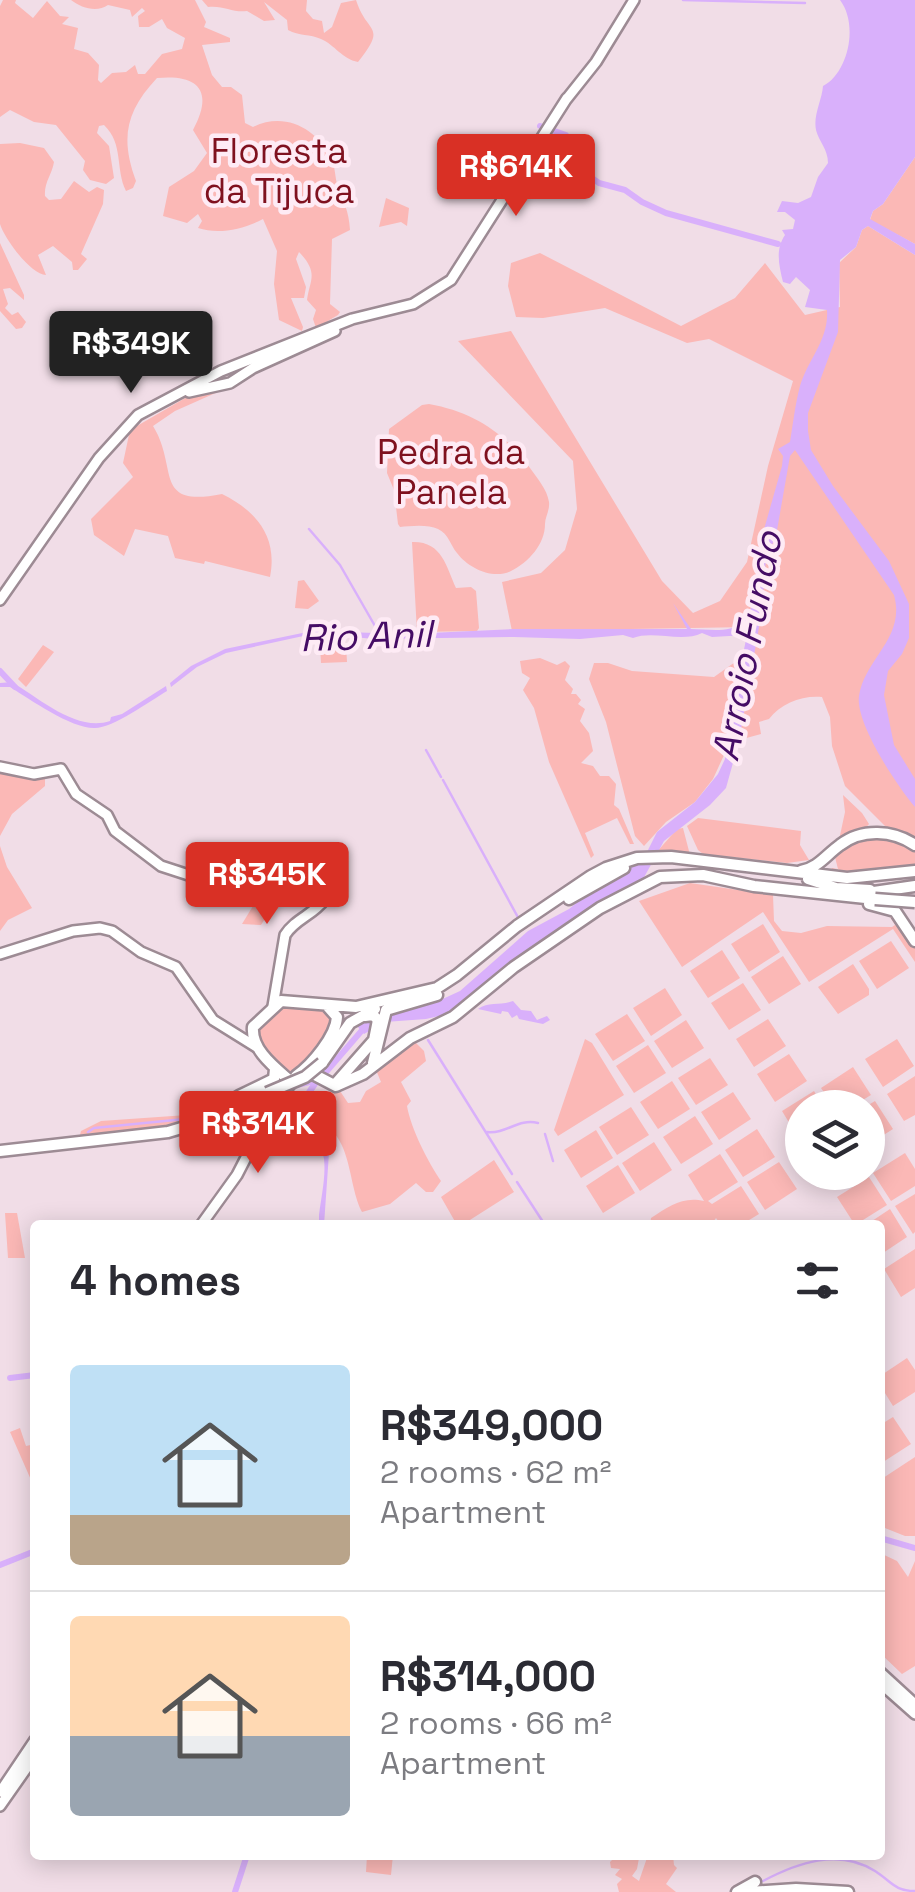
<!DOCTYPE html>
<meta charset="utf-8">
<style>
:root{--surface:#fff;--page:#f2f2f3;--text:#2b2b33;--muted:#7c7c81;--line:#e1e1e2;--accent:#d93025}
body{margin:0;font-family:"Space Grotesk",sans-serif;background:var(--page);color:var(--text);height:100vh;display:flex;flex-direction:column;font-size:38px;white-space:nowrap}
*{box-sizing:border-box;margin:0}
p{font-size:32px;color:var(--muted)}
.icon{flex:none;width:55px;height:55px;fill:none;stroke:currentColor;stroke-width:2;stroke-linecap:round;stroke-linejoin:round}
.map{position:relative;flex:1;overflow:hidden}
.side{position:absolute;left:30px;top:1220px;width:855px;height:640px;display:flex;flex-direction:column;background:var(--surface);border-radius:10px;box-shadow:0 5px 25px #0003}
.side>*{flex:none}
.buttons{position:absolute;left:785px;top:1090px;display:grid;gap:20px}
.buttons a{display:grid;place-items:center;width:100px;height:100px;border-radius:50%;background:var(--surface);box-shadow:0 5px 25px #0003;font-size:50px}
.price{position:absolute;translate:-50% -85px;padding:0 22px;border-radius:10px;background:var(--accent);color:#fff;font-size:32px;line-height:65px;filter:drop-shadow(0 2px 5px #0008)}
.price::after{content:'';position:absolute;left:50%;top:60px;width:30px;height:22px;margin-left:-15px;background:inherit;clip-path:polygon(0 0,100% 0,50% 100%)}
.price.on{background:#222;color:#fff}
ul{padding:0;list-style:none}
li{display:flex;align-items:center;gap:30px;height:250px;padding:0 40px}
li+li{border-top:2px solid var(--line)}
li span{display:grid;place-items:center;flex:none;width:280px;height:200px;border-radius:10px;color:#555}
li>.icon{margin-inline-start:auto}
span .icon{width:120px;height:120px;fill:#fffc;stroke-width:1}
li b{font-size:42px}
h2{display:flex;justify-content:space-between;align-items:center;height:120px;padding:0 40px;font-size:42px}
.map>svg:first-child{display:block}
.green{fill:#fbb8b6}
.water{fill:#d9b0fb}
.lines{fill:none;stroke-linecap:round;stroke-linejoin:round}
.stream{stroke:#d9b0fb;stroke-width:2.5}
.river{stroke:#d9b0fb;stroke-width:6}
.major-casing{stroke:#9d8b94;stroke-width:14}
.highway-casing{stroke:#9d8b94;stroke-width:15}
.major{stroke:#fff;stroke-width:9}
.highway{stroke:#fff;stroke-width:10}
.highway-bridge-casing{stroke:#9d8b94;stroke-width:15;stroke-linecap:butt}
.highway-bridge{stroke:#fff;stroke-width:10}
.labels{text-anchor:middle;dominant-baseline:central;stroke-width:9;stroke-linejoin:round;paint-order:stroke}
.park-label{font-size:35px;fill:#7f111f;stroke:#feebf5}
.water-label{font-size:38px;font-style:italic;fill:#450c65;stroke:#feebf5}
</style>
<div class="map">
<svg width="915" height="1892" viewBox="0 0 915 1892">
<rect width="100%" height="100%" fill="#f1dde7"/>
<!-- green -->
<path class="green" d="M3,0h13l-1,3 18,15 14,-17 13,15 9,1 -7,7 16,4 -4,21 14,4 11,12 -1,15 3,3 11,-10 14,-1 9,-7 3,9h7l17,-20 20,-5 3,-11 -18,-10 -5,-9 -13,8h-10l-1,-11 7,-5 -3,-3 -10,9 -2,-7 -22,-5c-11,8 -27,3 -37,-5h124l11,22 -2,5 26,11v4l-28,3 10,30 10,12h9l11,8 3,28 8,4c31,-16 65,1 79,33 3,7 3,16 5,24 6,16 12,27 13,46l-18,9 -2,65 10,8 -2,3 -22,13 -3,-9 3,-9 -9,-10c3,-21 12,-27 -8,-48l-3,7 10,28 -2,11h-13l12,29 -1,4 -23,-11 -5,-36 3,-33 -14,-32c-19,10 -44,16 -65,9l4,-7 -4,-7 -11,9 -24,-7 6,-29 25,-16 13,-18 -14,-23c21,-39 6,-56 -36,-52 -31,33 -37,60 -21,103l-3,7 -7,3c-11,-22 -2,-47 -22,-66l-5,1 -2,7 12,13 5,32 -8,6 -16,-4 -7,-10 2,-9 -29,-36 -22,-3 -24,-12 -10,7v-111z
M202,0h105l-1,11 7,8 9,2 2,12 8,-6 9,-24 15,-3c11,35 32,24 2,62 -16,-3 -23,-17 -37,-23 -11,-5 -22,-3 -33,-9l-1,-10 -23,-18 11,18 -11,1 -17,-10c-14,2 -24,-6 -39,-4z
M20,143l24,5 10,14c-2,13 -10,20 -9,34l4,4 12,-1 13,-18 15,11 8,-5 7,3 -1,14 -22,50 6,5 -9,11h-5l-1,-8 -19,-16 -15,9 8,20c-15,0 -42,-37 -46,-51 0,-16 0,-60 0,-80z
M915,157v87l-45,-24 3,-9 10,-7z
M386,198l23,10 -2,18 -6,-4 -22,5z
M868,226l47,29v585l-29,-13 -41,-41 -13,-40 -2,-29 -8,-20c-19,-2 -41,6 -53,22l-10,3 2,12 -22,6 -15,15 -11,24 -18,23 -29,20 -22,24 -9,-10 -29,-114 -17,-43 5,-16h14l24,8 82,6 31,-22 5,-28 -238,4 -10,-49 39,-9 24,-23 12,-41 -4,-48 -115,-120 53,-10 151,250 31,32 27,-12 27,-39 21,-96 25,-85 -84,-42 -22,4 -82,-35 -62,10 -27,-1 -8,-31 3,-23 29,-10 141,73 54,-28 30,-35 40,52 35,-8 -1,-44 17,-16 6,-17z
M0,243l24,52v5l-14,-12 -7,1 5,15 -3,4 7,7 6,-3 8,10 -4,6 -6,1 -16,-18z
M220,391l-45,20 -22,15c26,42 -1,82 69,68 34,17 56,42 48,83l-65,-16 -1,3 -29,-6 -7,-22 -33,-7 -11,27 -30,-21 -3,-16 42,-42 -10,-14 7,-33 57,-33z
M429,404c44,8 75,28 101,64 7,10 17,21 19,34 1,8 -4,15 -4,22 0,20 -16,38 -34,47 -18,9 -43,-3 -54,-18 -7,-8 -8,-19 -19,-24 -10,-5 -28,-3 -38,-2l-2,-3 -4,-34 -7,-17 2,-44 33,-24z
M412,542c30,-1 34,24 44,46l15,-1 5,4 3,37 -2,3 -60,1z
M304,580l15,21 -11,8 -13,-1 3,-27z
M346,644l1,18 -26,1 -1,-18z
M43,645l11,7 -28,35 -8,-8z
M540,658l17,7 8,-4 5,5 -5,14 8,9 -2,5h5l5,6 -3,4 7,5 -5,12 9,12 4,18 -12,12 12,3 7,10h9l7,8 -2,21 5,4 15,35h-4l-13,-26 -32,15 9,22 -3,3 -42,-96 -15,-54 -11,-18 7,-12 -8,-5 -2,-12z
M0,769l45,8v9l-33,28 -12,22z
M843,795l19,18 7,11 -5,6 -25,10 6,-28z
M698,818l103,13 -1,14 9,15 -22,3 -84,-9 -5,-4 -11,-24z
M683,828l7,27 -35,-1 22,-25z
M887,837l28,13v19l-65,8 -12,-8v4l-9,1 3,-6 6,1 -3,-12c11,-19 32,-19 52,-20z
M0,846l7,21 25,41 -24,12 -8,11z
M690,883l83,12 1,26 8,10 19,2 26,-7 65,1 3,-2 -9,-15h3l26,35v17l-22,-33 -84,53 -46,-70 -81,55 -43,-66z
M257,888l7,5 4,21 -7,11 -19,-1 14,-23 -1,-12z
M763,924l17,28 -31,20 -18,-28z
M891,941l18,27 -32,21 -18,-28z
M722,950l18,28 -32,20 -18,-27z
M783,956l18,28 -32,20 -18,-27z
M853,964l16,25v6l-31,19 -20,-27z
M743,983l18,27 -32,20 -18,-27z
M665,988l17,27 -31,21 -18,-28z
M281,1003l45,5 10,15c-13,18 -26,50 -50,52l-30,-33 -3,-11z
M627,1014l18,27 -32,20 -18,-27z
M768,1019l18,27 -32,21 -18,-28z
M686,1020l18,28 -32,20 -18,-27z
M585,1039l7,4 32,52 -66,41 -4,-6z
M897,1039l17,27 -31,21 -18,-28z
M407,1042l9,1 8,8 2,10 -25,21 10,19 -4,5c4,23 21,56 34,75l-8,11h-7l-10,-9 -26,21 -28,8c-15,-28 -9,-80 -46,-90 -3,-19 5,-32 24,-31l8,12 12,-1 6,-11 15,-9 -5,-12z
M648,1045l18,28 -32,20 -18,-27z
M789,1054l18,27 -32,21 -18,-28z
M710,1058l18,27 -32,20 -18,-27z
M853,1067l18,28 -20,12h-17l-13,-19z
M915,1076v39l-11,6 -17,-27z
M672,1081l18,28 -32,20 -18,-27z
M814,1091l10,16 -22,1v29l-3,2 -17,-28z
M733,1092l18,27 -32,21 -18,-28z
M875,1101l18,28 -25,16 -3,-38z
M631,1107l18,28 -32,20 -18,-28z
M187,1115l2,6 -47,9 -62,5 1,-4 20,-10z
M695,1116l18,28 -32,20 -18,-27z
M757,1129l18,28 -32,20 -18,-27z
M596,1130l17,28 -32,20 -17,-28z
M654,1142l18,28 -32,21 -18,-28z
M905,1153l10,16v17l-24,15 -18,-28z
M720,1154l18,28 -30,19 4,3 29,-18 18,28 -18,11h-20l-5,-7 -5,7h-61l1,-7c18,-12 32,-22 53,-17l-16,-26z
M494,1160l20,32 -52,33h-5l-16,-28z
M779,1162l18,27 -32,21 -18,-28z
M618,1165l17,28 -32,20 -17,-27z
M869,1177l18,28 -32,20 -18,-28z
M915,1194v38l-2,2 -18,-28z
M890,1209l17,28 -27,18v-30h-14z
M5,1213h12l8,45h-17z
M915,1249v39l-14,9 -17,-28z
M907,1358l8,12v22l-22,14 -13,-21v-9z
M893,1417l18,27 -31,20v-39z
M20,1428l6,18 9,-2v45l-25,-57z
M915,1457v79h-10l-25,-10v-46z
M880,1553l17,8 11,16 7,-16v105l-13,8 -22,-21z
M367,1855h26l-2,20 -25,-3z
M617,1855l22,3 -2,11 -5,7 7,5 9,-26h25l1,10 3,3 -11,16 10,8h-57l-2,-8 5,-5 -7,-4 5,-6 -9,-1 -1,-6z"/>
<!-- water -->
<path class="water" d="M840,0h75v157l-32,47 -10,7 -3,8 45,25v11l-47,-29 -6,4 -6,17 -16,13 -2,72 -30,81v18l3,19 22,36 56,75 20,43v34l-7,16 -14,17 -4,24 10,50 21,34v28c-18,-21 -60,-84 -56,-111 6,-38 47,-58 35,-101l-99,-145 -5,6 -14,80 -10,22 -4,52 -23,131 -13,47 -16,17 -46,36 -22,40 -45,24 -78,52 -67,56 -26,6 -41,3 -21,12 -8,-9 12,-8 66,-14 26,-12 68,-60 41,-22 17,-14 57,-35 14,-28 38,-30 23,-28 7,-15 1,-23 21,-101 -35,2 -10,-4c-20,10 -49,-3 -69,5l-10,-3 -43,4 -66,-2 -141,2 -56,-6 -91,20 -29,14 -26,20 -1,-4 21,-17 34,-17 87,-18 96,3 105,-5h174l-14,-26 18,26c17,0 38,5 52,-7 15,-14 13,-61 18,-82 7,-25 14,-49 21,-74l1,-10 -5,-7 12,-7c3,-18 5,-37 10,-56 8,-27 29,-46 27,-76l-22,-3 5,-17 -14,-13 -6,7 -7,-2c-4,-17 -8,-32 2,-47l-3,-5 11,-1 2,-9 -10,-8h-8l5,-11 16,2 13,-6 7,-20 10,-14c0,-14 -9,-21 -12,-33 -3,-15 6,-30 7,-44 25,-13 36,-61 17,-86z
M12,682c28,17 65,50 98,39l1,-4 11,-3 44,-28 1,5c-17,10 -54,37 -72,37 -23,1 -64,-28 -85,-41h-10v-4z
M513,1001l8,9 10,1 6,9 10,-4 3,4 -7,4 -24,-5 -2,-4 -5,3 -4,-6 -6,-1 -1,3 -23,-5c11,-8 22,-3 35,-8z
M315,1079l5,3 -9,13 -3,15 2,11 19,32 -5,72h-5v-10c2,-17 7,-38 5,-56 -4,-32 -41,-44 -9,-80z"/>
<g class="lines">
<!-- stream -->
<path class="stream" d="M683,0l122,3
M309,529l31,36 35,61
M426,750l15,27
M443,780l77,141
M428,1040l84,134
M292,1088l21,-5
M88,1132l6,-4 91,-9 28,-10
M487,1132c20,2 31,-14 51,-9
M545,1134l8,27
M0,1157l63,-8
M517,1182l28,43
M763,1881c34,-18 75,-33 112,-10 16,10 19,20 40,20"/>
<!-- river -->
<path class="river" d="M540,126l26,9 20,39 13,9 26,7 17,12 24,11 112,31
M0,671l15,16
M320,1079l44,-51
M10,1378l25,-3
M880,1538l35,10
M0,1565l35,-14
M235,1892l12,-37"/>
<!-- major casing -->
<g class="major-casing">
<path id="major" d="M565,101l31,-39 38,-62
M189,392l41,-9 23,-15 82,-37
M0,600l99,-142 39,-43 83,-44 131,-52 61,-15 38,-24 116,-182
M0,767l34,7 27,-5 15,25 31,21 8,16 46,35 43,14 36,-23 13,1 21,8 32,-4 9,3 8,15 1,20c-11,15 -29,19 -39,35l-12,71
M0,954l73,-23 27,-3 12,3 29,21 35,15 37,53 45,28
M201,1225l36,-50 36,-70 17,-20
M880,1672l35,32
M880,1683l35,31
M0,1792l35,-52
M0,1806l35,-50"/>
</g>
<!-- highway casing -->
<g class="highway-casing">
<path id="highway" d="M801,871c17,-3 25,-16 39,-26 22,-17 53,-15 75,0
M808,879l28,9 34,2
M867,893l48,-7
M569,899l55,-31
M875,899l-121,-13 -51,-11 -43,2 -60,31 -86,59 -61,50 -43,21 -47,36 -27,12 -23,-12 -24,6c-16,-14 -38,-31 -36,-53l28,-26 75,6 81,-19 20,-13 60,-49 74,-50 15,-8 31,-10 34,-1 176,21 68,-7
M869,904l26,7 20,30
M322,1063l28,-40 25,-14
M373,1063l13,-53 51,-15
M296,1076c16,-11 40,-40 41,-59l-9,-10
M337,1082l37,-42 4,-20 -5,-5 -8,1
M215,1111l24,-15 35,-17 1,-10
M0,1151l168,-19 37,-11 62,-28
M737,1892l18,-10
M750,1892l46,-3 52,3"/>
</g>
<!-- major -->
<use href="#major" class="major"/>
<!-- highway -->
<use href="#highway" class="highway"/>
<!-- highway-bridge casing -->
<g class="highway-bridge-casing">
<path id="highway-bridge" d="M875,899l40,3
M267,1093l38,-16 17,-14"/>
</g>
<!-- highway-bridge -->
<use href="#highway-bridge" class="highway-bridge"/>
</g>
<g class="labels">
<!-- park labels -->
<g class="park-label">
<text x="279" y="151">Floresta<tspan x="279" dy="40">da Tijuca</tspan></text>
<text x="451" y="452">Pedra da<tspan x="451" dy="40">Panela</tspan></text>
</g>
<!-- water labels -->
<g class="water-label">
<text transform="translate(366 636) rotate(-2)">Rio Anil</text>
<text transform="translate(747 646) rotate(-79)">Arroio Fundo</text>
</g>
</g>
</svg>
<div class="buttons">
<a><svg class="icon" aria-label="layers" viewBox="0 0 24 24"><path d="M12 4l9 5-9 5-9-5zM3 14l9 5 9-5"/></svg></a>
</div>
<b class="price" style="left:516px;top:219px">R$614K</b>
<b class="price on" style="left:131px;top:396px">R$349K</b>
<b class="price" style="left:267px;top:927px">R$345K</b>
<b class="price" style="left:258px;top:1176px">R$314K</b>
<section class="side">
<h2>4 homes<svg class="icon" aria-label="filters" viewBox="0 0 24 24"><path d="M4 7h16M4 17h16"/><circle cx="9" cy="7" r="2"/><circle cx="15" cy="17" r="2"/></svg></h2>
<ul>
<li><span style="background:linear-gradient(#bfe0f5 75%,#b9a48a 0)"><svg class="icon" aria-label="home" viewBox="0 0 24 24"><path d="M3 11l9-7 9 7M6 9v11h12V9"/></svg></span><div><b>R$349,000</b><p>2 rooms · 62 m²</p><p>Apartment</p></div></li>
<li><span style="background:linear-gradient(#ffd9b3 60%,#9aa5b1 0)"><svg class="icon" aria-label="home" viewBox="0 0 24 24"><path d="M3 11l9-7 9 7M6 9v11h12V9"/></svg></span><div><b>R$314,000</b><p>2 rooms · 66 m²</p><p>Apartment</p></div></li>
</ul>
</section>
</div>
